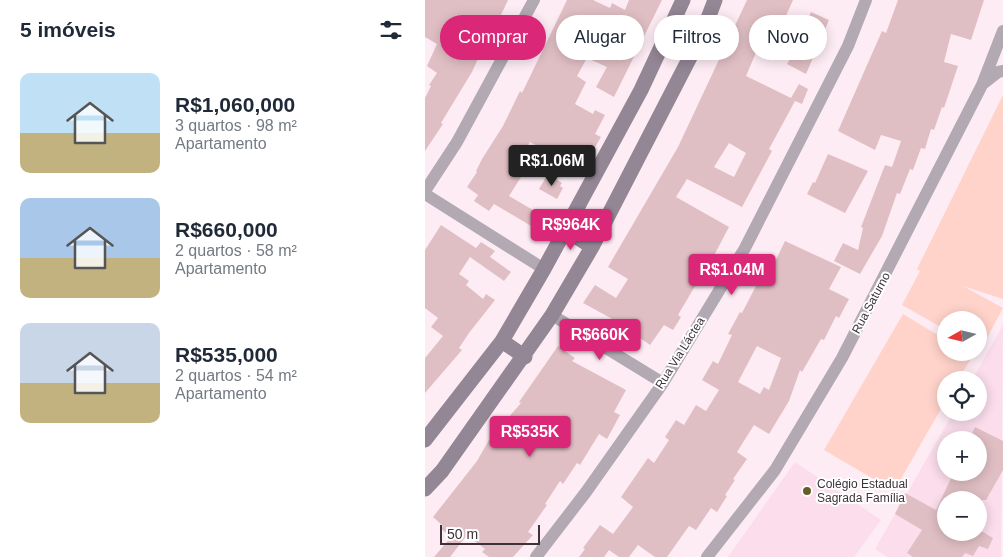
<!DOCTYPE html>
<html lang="pt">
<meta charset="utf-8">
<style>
:root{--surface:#fff;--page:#f6f6f7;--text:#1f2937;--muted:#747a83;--accent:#db2777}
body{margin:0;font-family:Helvetica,sans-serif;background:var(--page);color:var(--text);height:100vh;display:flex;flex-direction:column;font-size:19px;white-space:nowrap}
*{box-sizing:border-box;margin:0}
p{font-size:16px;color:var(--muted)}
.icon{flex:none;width:28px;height:28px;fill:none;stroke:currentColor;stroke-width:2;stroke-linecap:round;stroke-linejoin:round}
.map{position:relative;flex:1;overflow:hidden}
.side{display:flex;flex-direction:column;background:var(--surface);width:425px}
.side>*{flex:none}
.banner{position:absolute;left:15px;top:15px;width:475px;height:45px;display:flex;gap:10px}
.needle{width:32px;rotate:262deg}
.fabs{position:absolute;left:512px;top:311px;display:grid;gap:10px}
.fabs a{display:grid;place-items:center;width:50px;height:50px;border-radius:50%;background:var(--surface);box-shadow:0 2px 12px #0003;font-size:25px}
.scale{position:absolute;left:15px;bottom:12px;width:100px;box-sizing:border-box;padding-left:5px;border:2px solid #3d3238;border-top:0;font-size:14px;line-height:18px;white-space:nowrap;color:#3d3238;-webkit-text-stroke:4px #fff;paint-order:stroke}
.price{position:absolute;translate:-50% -42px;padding:0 11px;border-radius:5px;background:var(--accent);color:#fff;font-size:16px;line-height:32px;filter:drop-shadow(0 1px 2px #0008)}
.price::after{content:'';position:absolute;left:50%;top:30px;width:15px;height:11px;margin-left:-8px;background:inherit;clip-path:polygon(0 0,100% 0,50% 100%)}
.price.active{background:#222;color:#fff}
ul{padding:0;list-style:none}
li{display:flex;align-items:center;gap:15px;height:125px;padding:0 20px}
li span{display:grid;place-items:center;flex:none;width:140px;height:100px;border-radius:10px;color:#555}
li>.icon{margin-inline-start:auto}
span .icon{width:60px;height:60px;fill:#fffc;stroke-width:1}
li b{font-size:21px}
h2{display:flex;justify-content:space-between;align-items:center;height:60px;padding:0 20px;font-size:21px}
.pill{padding:0 18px;border-radius:22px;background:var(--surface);box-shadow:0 2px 12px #0003;font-size:18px;line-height:45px}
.pill.active{background:var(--accent);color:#fff}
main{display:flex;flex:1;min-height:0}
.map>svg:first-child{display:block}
.built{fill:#fbddec;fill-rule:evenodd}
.green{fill:#ffd3ca}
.building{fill:#e0bfc4;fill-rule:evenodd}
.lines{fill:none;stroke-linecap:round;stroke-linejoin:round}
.street{stroke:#b2a9b3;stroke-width:12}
.secondary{stroke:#938695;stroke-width:15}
.poi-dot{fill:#665d29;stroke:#fff;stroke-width:2}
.labels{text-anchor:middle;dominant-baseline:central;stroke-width:4;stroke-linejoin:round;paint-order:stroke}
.street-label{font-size:12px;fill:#3d3238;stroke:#fff}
.poi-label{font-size:12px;fill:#3d3238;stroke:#fff;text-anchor:start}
</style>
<main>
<section class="side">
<h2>5 imóveis<svg class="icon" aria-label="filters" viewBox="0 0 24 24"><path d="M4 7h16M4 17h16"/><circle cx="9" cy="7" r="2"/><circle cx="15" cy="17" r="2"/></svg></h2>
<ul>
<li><span style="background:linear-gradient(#bfe0f5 60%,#c2b280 0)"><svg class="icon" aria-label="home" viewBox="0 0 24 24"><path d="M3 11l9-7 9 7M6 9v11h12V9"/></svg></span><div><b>R$1,060,000</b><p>3 quartos · 98 m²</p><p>Apartamento</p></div></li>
<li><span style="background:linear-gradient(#a9c7e8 60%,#c2b280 0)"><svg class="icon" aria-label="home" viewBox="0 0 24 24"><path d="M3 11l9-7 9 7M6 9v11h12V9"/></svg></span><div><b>R$660,000</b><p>2 quartos · 58 m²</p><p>Apartamento</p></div></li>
<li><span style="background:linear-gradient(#c9d6e8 60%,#c2b280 0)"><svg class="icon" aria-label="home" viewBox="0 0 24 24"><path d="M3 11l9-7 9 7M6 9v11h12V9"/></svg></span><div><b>R$535,000</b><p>2 quartos · 54 m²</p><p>Apartamento</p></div></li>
</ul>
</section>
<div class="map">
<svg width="578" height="557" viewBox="0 0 578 557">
<rect width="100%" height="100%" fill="#feecf5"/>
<!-- built -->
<path class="built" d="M578,325l-2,232h-114l-12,-8 78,-136 26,-1v-32h-7zM521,440h33v32h-33zM521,500h33v32h-33z
M370,462l86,58 -27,37h-126z"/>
<!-- green -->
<path class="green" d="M578,95v204l-40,-13 40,22 -22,41 -2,-1v-28h-33v10l-44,-25 18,-34 -3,-2z
M478,314l43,26v12l22,1 5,2 -15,25h-12v20l-52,91 -70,-41z"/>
<!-- building -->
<path class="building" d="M0,0h83l-9,19 -5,-3 -18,36 4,2 -8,18 -31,51 2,1 -18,27v-53l6,-12 -2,-1 8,-12 -10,-7 10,-22 -12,-7z
M142,0h26l17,8 2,-5 13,7 4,-10h33l-48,97 -18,-10 11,-20 -20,-9 -10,18 9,6 -11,22 18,10 2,-4 10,5 -10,19 6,3 -10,17 -5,-3 -9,16 -47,-25 -12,18 10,6 -19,30 36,21 -7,13 -44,-26 -5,7 -15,-10 4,-6 -11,-8 10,-15 -1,-1 6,-12 21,-33 17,-35 2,2z
M322,0h46l-8,18 20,9 6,-15 18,8 -23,54 -19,-10 3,-5 -3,-2 10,-17 -30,-13 -21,49 45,22 8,-14 9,5 -6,15 -7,-3 -26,48 3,2 -30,56 -55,-28 -11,18 53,30 -20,38 -1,-1 -30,51 3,2 -8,13 -9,-5 -14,20 -34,-24 -33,-18 12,-18 21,13 12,-19 -20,-12 70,-120zM304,143l17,10 -12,24 -20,-10z
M473,0h86l-13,40 -20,-6 -7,28 14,4 -14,42 -2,-1 -8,23 -3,-1 -6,20 -4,-1 -8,22 -3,-1 -10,25 -3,-1 -15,43 -22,38 -26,-13 9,-18 15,7 5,-22 -2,-1 24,-62 7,2 9,-26 -20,-6 -6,15 -37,-19 44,-100 4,2z
M403,154l40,17 -23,42 -38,-19 6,-12 2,1z
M123,174l14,9 -2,3 3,2 -6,11 -18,-10z
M16,225l35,23 5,-6 14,9 -5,6 21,15 -7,9 -34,-24 -11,17 10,7 -3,4 17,14 3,-5 9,6 -26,33 -10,15 3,2 -37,43v-35l18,-22 -12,-9 7,-9 -13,-10v-58z
M360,241l56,26 -12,22 20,10 -10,19 -3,-2 -12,24 -3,-1 -19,33 -2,-2 -11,31 -20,33 -15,-9 -17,27 10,7 -14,20 2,1 -10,15 2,1 -10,16 -6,-4 -15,22 -7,-4 -22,31h-12l-17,-12 -9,12h-10l-10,-7 -5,7h-25l6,-8 -2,-1 17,-23 13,9 20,-27 -12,-10 27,-39 6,5 15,-23 -4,-3 11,-17 8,5 12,-20 10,6 13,-21 -17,-10 11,-19 5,3 14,-29 -4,-1 12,-22 2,1 15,-29 3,1 9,-19 3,2zM332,346l24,12 -12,32 -5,-3 -4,7 -22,-12z
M133,346l17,12 -3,3 54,29 -12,22 6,3 -13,24 -8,-5 -19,31 -3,-2 -14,21 -3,-3 -15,23 2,1 -19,27 5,3 -20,22h-24l-7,-5 3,-3 -18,-14 -17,22h-16l17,-20 -10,-8 2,-3 -10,-9 44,-56 12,-21 32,-37 -2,-1z
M550,427l28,14v29l-17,30h-40v32h37l10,6 -5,11 -9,-3 -6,10 -8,-3 -3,4h-49l-6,-4 15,-23 -27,-16 10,-21 31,17 18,-38h25v-32h-10z"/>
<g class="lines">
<!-- street -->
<path class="street" d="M559,83l14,-11 5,-1
M0,191l32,-49 77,-142
M0,194l119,75
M127,315l111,68
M111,557l50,-65 77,-109 82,-135 103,-202 18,-46
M282,557l68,-87 67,-112 140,-273 21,-54"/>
<!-- secondary -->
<path class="secondary" d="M251,20l26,14
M141,230l26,17
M77,341l23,16
M0,440l77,-99 42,-72 97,-179 42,-90
M0,489l17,-18 110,-156 40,-68 110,-213 13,-34"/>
</g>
<!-- markers -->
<circle class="poi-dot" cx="382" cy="491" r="5"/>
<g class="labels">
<!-- street labels -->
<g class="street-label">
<text transform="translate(446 303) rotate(-62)">Rua Saturno</text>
<text transform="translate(255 353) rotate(-58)">Rua Via Láctea</text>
</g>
<!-- poi labels -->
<g class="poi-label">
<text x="392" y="484">Colégio Estadual<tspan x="392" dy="14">Sagrada Família</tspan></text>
</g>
</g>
</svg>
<div class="fabs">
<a><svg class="needle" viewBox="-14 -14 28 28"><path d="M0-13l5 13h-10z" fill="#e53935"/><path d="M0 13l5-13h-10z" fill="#747a83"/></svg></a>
<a><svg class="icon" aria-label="locate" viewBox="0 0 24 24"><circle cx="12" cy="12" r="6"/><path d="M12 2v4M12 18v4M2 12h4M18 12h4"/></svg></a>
<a>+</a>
<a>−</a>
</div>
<div class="scale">50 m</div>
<b class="price active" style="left:127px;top:187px">R$1.06M</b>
<b class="price" style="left:146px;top:251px">R$964K</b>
<b class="price" style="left:307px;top:296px">R$1.04M</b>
<b class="price" style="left:175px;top:361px">R$660K</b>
<b class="price" style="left:105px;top:458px">R$535K</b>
<div class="banner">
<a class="pill active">Comprar</a>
<a class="pill">Alugar</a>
<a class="pill">Filtros</a>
<a class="pill">Novo</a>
</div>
</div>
</main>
